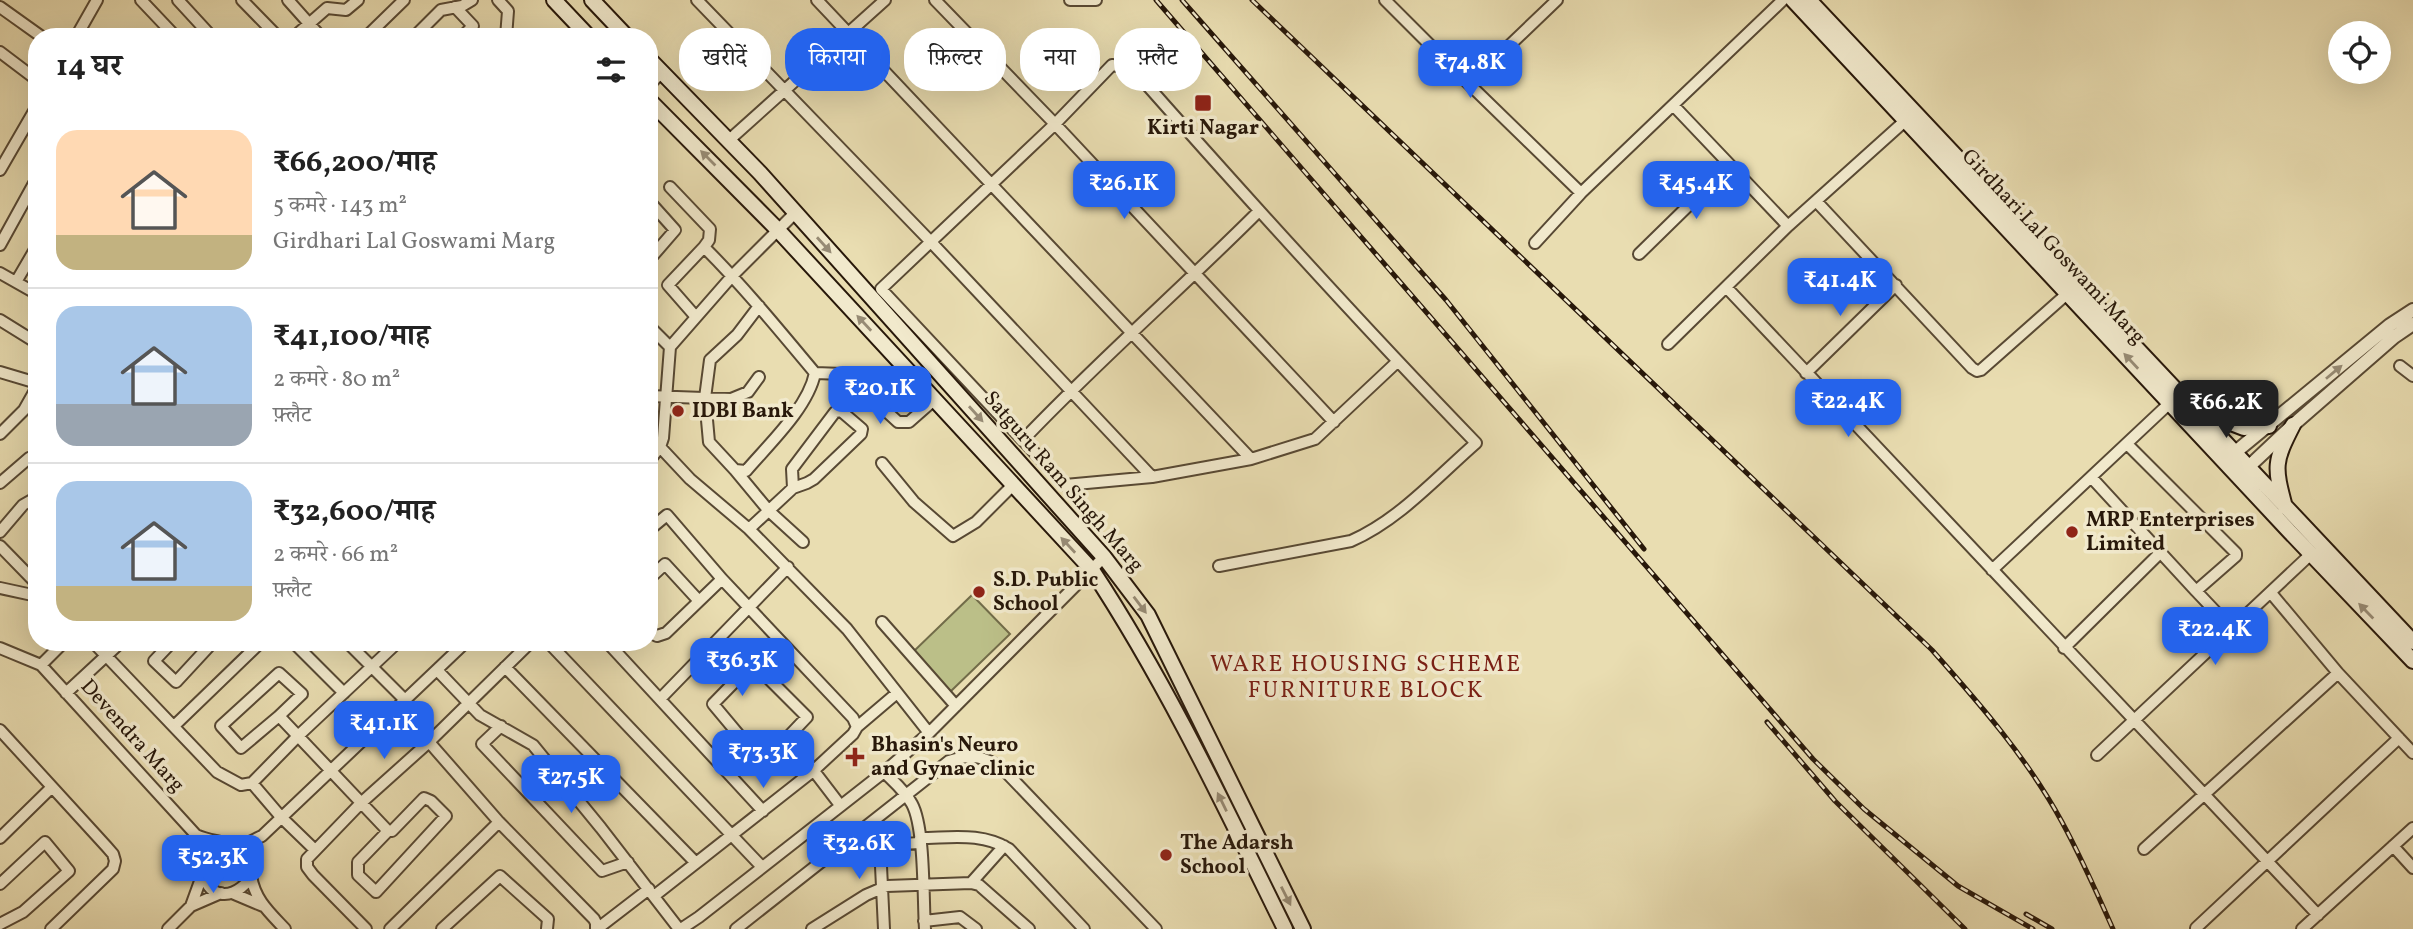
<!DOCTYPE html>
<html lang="hi">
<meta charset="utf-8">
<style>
:root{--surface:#fff;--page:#f6f6f6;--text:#222;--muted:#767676;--line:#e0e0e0;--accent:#2563eb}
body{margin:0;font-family:Vollkorn,"Noto Serif Devanagari",serif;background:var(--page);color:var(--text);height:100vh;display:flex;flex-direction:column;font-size:26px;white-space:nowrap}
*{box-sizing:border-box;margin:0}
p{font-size:23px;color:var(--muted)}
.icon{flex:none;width:38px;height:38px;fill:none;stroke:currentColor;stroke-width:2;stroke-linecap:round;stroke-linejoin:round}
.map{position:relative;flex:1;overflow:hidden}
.side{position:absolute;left:28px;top:28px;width:630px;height:623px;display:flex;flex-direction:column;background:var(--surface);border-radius:28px;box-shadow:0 7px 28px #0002}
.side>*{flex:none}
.banner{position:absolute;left:679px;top:28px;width:665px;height:63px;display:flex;gap:14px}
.fabs{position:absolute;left:2328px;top:21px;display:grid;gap:14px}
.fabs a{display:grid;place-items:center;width:63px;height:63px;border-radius:50%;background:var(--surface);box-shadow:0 7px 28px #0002;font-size:35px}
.price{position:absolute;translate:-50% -60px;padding:0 16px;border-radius:14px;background:var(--accent);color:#fff;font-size:23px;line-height:46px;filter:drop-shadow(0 2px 4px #0008)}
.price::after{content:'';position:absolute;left:50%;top:42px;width:21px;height:16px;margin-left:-10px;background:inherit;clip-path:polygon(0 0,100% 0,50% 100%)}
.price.selected{background:#222;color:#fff}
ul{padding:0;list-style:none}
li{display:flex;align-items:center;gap:21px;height:175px;padding:0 28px}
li+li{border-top:2px solid var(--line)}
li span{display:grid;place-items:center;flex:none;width:196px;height:140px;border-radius:21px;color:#555}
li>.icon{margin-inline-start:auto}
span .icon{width:84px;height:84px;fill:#fffc;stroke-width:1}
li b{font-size:30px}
h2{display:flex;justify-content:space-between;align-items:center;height:84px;padding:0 28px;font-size:30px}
.chip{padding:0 24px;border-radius:28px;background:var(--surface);box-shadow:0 7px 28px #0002;font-size:24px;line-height:63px}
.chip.selected{background:var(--accent);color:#fff}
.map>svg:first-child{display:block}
.green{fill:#bbbf88;stroke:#726c49;stroke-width:2}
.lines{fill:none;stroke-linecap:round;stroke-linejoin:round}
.minor-casing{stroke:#584934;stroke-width:14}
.tertiary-casing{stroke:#584934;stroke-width:16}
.secondary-casing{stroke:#28180a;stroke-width:18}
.minor{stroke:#f1e9cc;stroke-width:10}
.tertiary{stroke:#f1e9cc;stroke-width:12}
.secondary{stroke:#f1e9cc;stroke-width:14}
.rail-casing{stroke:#28180a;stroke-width:5}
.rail{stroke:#f1e9cc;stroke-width:2.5;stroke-dasharray:8;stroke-linecap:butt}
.oneway{fill:#978b75}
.poi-dot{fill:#8f2418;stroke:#f1e9cc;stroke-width:2.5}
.labels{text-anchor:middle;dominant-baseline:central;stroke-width:7;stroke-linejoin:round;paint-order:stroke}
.poi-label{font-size:21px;font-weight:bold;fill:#28180a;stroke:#f1e9cc;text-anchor:start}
.street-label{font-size:21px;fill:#28180a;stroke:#f1e9cc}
.neighbourhood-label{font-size:23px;letter-spacing:2px;fill:#7a1f14;stroke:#f1e9cc}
</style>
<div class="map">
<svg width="2413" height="929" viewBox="0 0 2413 929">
<rect width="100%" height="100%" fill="#e9ddb1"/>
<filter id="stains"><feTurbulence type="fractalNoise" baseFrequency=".00286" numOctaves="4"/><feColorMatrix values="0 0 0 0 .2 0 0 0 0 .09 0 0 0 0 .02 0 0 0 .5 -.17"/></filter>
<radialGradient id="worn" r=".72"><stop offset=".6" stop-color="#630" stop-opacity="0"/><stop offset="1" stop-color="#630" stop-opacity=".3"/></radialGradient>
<!-- green -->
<path class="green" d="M972,595l38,39 -60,58 -37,-40z"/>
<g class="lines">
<!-- minor casing -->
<g class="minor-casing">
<path id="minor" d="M141,0l35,37
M178,0l34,37
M242,0l36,37
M288,0l33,37
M498,0l10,11 -2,26
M697,0l234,242 221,235
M817,0l434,459
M935,0l120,124 279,298
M1070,0h26
M1385,0l84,84 88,-84
M0,7l42,30
M455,7l18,19 -11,11
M76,37l21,-37
M294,37l33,-29 19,2 12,-10
M366,37l38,-37
M414,37l27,-27 21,-4 10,-6
M0,52l37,28
M1469,84l112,109 -46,50
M649,85l13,-13
M1673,105l110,-105
M728,141l157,-141
M0,170l37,-64
M670,187l40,42 -1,11 -5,7c40,40 75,83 111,126 -7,35 -47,72 -69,98l-11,-1 -26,-28 -4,-44 5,-38 27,-25 22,-29
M1581,193l92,-88 115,121 -120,118
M649,201l26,29 -26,30
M1816,201l156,167 5,3 4,-1 87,-77
M1788,226l118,-106
M0,245l37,-67
M1639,254l91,-89
M0,273l37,21
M16,282l21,-36
M1726,287l592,628
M696,317l-28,-32 36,-38
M0,320l37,23
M649,326l21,21
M2400,366l13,10
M0,372l37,11
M815,373l28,1 7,4 48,44h11l25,-22
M1806,373l90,-88
M649,396l82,3 17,-7 11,-15
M0,434l24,-24 13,-23
M1023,440c75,-79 158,-151 236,-229
M660,447l30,32 59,50 98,100 82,104
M649,461l11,-14 3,-9 7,-91 63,-72 62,-62
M882,463l32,39 39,34 23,-14 37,-37
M735,470l34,41 34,31
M2091,477l105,114 40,-35v-3l-109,-109
M0,483l29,-25 8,-3
M749,529l44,-41 14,-5 7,-4 47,-45 1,-5 -21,-18 -6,1 -43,57 1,19
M649,530l18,-15 55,64 131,139 4,9 -4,7 -40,37 -159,125
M0,532l23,-27 14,-8
M0,546l37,38
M1219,566l132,-25c48,-21 86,-64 125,-98 -118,-122 -232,-248 -344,-375l-20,-3 -57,59 -174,165 184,196 87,-8 99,-18 64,-20 82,-77
M1992,570l182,-171
M649,579l16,-15 34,37
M0,588l37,8
M2196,591l36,38
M2271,593l67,80 75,80
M882,622l74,84
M649,632l8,4 9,-3 56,-54
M93,642l124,130 24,13 11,-2 46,-47 100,-94
M172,642l-18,19 22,21 37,-40
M293,642l51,51
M347,642l58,58
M531,642l-102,100 70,80 95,97 2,4v6
M548,642l214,225
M607,642l156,169
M0,648l41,17 155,170c14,7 33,6 46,15 35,22 -25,70 -38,26 -2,-9 0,-19 7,-25 10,-9 24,-5 36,-8 6,-2 10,-5 15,-7l204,-194
M2064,648l96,-95
M753,663l54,54 -19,20 -29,22 -46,-55z
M41,665l23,-23
M505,667l191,196
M437,670l43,45 53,30 68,83 78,101
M66,693l55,-51
M660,699l128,-132
M279,716l-38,32 -20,-22 58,-53 23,21 -23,22 108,114 5,1 32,-33 7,3 15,15 -70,76 -18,-17v-13l30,-31
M174,726l87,-84
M501,726l-19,18 120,127 26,-9
M857,727l40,-34
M0,730l106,116 7,8 2,7 -2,8 -62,60
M788,737l52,68
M2097,755l214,-201
M884,772c10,10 21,19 28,32 13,24 11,96 13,125
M252,783l29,34 34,33
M196,835l8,29
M0,838l51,-50
M920,838c31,0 61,-6 89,11l75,80
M2393,846l20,22
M2144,849l194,-176
M251,876c4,24 18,36 34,53
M971,883l33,-37
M0,884l45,-42 24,29 -46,41 -23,12
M232,893l31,13
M191,906l12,-33
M924,921l36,-4 16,12
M2196,928l203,-190
M168,929l23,-23 30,-13
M366,929l-53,-54 -6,-8v-8l54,-56 68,-61
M390,929l109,-107
M442,929l58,-53 48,43 -1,10
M597,929l52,-40
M681,929l18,-12 185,-145 45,-39 175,-176
M736,929l213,-168c21,-7 35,-5 53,7l154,161
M812,929l54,-34 21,-9 84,-3 8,2 50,44
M884,929l-4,-84 40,-2
M2302,929l111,-101"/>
</g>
<!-- tertiary casing -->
<g class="tertiary-casing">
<path id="tertiary" d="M2227,459l163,-134 23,-15
M2242,473l51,-48 101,-88 19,-13"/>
</g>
<!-- secondary casing -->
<g class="secondary-casing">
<path id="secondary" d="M554,0l35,37
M592,0l35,37
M1793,0l497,532 123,129
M1809,0l604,642
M649,59l111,114 344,384 44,58 155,314
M649,100l128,129 315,341c75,114 133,237 193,359
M2200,411l44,17 25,-2
M2285,507c-11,-41 -11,-45 8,-82"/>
</g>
<!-- minor -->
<use href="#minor" class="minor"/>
<!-- tertiary -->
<use href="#tertiary" class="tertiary"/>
<!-- secondary -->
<use href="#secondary" class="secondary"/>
<!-- rail casing -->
<g class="rail-casing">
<path id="rail" d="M1156,0l657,759 51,50 94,77 75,43
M1182,0l264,300 198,249
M1252,0l680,650c47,53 96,109 130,172 19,35 35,71 51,107
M1767,722l68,79 130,128
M2026,914l26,15"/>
</g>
<!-- rail -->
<use href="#rail" class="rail"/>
</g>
<!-- one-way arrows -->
<defs><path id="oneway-solid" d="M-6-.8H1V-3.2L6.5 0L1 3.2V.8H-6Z" transform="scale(1.75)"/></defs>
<g class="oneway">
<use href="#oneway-solid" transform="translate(708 158) rotate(-135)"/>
<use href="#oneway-solid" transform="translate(824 245) rotate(48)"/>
<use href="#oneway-solid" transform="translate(864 323) rotate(-133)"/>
<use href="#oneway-solid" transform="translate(2131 361) rotate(-133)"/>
<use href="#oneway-solid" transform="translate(2334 372) rotate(-40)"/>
<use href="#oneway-solid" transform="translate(976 414) rotate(48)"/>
<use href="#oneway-solid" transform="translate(1068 545) rotate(-133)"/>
<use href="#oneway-solid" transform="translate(1140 605) rotate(53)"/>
<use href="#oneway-solid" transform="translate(2366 611) rotate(-134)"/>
<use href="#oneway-solid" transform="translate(1222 802) rotate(-116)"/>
<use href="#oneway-solid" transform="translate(1286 896) rotate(63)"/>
</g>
<!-- markers -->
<g class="poi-dot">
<rect x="1194" y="94" width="18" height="18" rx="3.5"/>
<circle cx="678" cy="411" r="7"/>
<circle cx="2072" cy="532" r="7"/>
<circle cx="979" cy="592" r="7"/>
<path d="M851.5 746.5h7v7h7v7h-7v7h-7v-7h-7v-7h7z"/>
<circle cx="1166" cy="855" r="7"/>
</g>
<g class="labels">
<!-- poi labels -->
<g class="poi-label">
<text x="1203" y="128" text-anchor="middle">Kirti Nagar</text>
<text x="692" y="411">IDBI Bank</text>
<text x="2086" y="520">MRP Enterprises<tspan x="2086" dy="24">Limited</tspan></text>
<text x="993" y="580">S.D. Public<tspan x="993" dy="24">School</tspan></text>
<text x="871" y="745">Bhasin's Neuro<tspan x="871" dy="24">and Gynae clinic</tspan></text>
<text x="1180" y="843">The Adarsh<tspan x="1180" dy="24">School</tspan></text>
</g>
<!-- street labels -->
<g class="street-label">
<text transform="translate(2053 247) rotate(47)">Girdhari Lal Goswami Marg</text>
<text transform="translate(1063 482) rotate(49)">Satguru Ram Singh Marg</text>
<text transform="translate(132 736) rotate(48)">Devendra Marg</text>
</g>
<!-- neighbourhood labels -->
<g class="neighbourhood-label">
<text x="1366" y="665">WARE HOUSING SCHEME<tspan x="1366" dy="26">FURNITURE BLOCK</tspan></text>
</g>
</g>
<rect width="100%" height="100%" filter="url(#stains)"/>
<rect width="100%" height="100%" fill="url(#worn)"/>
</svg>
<div class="fabs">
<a><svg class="icon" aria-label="locate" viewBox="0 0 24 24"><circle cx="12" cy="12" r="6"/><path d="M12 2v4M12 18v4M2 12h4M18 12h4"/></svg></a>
</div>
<b class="price" style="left:1470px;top:100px">₹74.8K</b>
<b class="price" style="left:1124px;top:221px">₹26.1K</b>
<b class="price" style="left:1696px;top:221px">₹45.4K</b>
<b class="price" style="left:1840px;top:318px">₹41.4K</b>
<b class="price" style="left:880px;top:426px">₹20.1K</b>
<b class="price" style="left:1848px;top:439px">₹22.4K</b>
<b class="price selected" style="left:2226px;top:440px">₹66.2K</b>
<b class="price" style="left:2215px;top:667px">₹22.4K</b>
<b class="price" style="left:742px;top:698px">₹36.3K</b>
<b class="price" style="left:384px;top:761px">₹41.1K</b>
<b class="price" style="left:763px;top:790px">₹73.3K</b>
<b class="price" style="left:571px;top:815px">₹27.5K</b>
<b class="price" style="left:859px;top:881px">₹32.6K</b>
<b class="price" style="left:213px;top:895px">₹52.3K</b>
<div class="banner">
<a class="chip">खरीदें</a>
<a class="chip selected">किराया</a>
<a class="chip">फ़िल्टर</a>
<a class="chip">नया</a>
<a class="chip">फ़्लैट</a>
</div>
<section class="side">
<h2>14 घर<svg class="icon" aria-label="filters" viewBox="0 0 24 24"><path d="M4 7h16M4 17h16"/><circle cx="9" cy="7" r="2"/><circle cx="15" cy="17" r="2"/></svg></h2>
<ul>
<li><span style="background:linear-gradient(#ffd9b3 75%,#c2b280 0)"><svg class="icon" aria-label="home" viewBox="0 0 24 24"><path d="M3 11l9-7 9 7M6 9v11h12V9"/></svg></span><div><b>₹66,200/माह</b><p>5 कमरे · 143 m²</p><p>Girdhari Lal Goswami Marg</p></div></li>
<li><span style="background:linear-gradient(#a9c7e8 70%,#9aa5b1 0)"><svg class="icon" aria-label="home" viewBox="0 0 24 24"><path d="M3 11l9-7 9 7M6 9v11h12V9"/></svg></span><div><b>₹41,100/माह</b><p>2 कमरे · 80 m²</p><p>फ़्लैट</p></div></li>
<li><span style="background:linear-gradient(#a9c7e8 75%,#c2b280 0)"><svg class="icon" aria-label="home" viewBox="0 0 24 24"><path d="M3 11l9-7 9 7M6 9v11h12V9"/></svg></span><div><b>₹32,600/माह</b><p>2 कमरे · 66 m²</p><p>फ़्लैट</p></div></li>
</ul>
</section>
</div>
